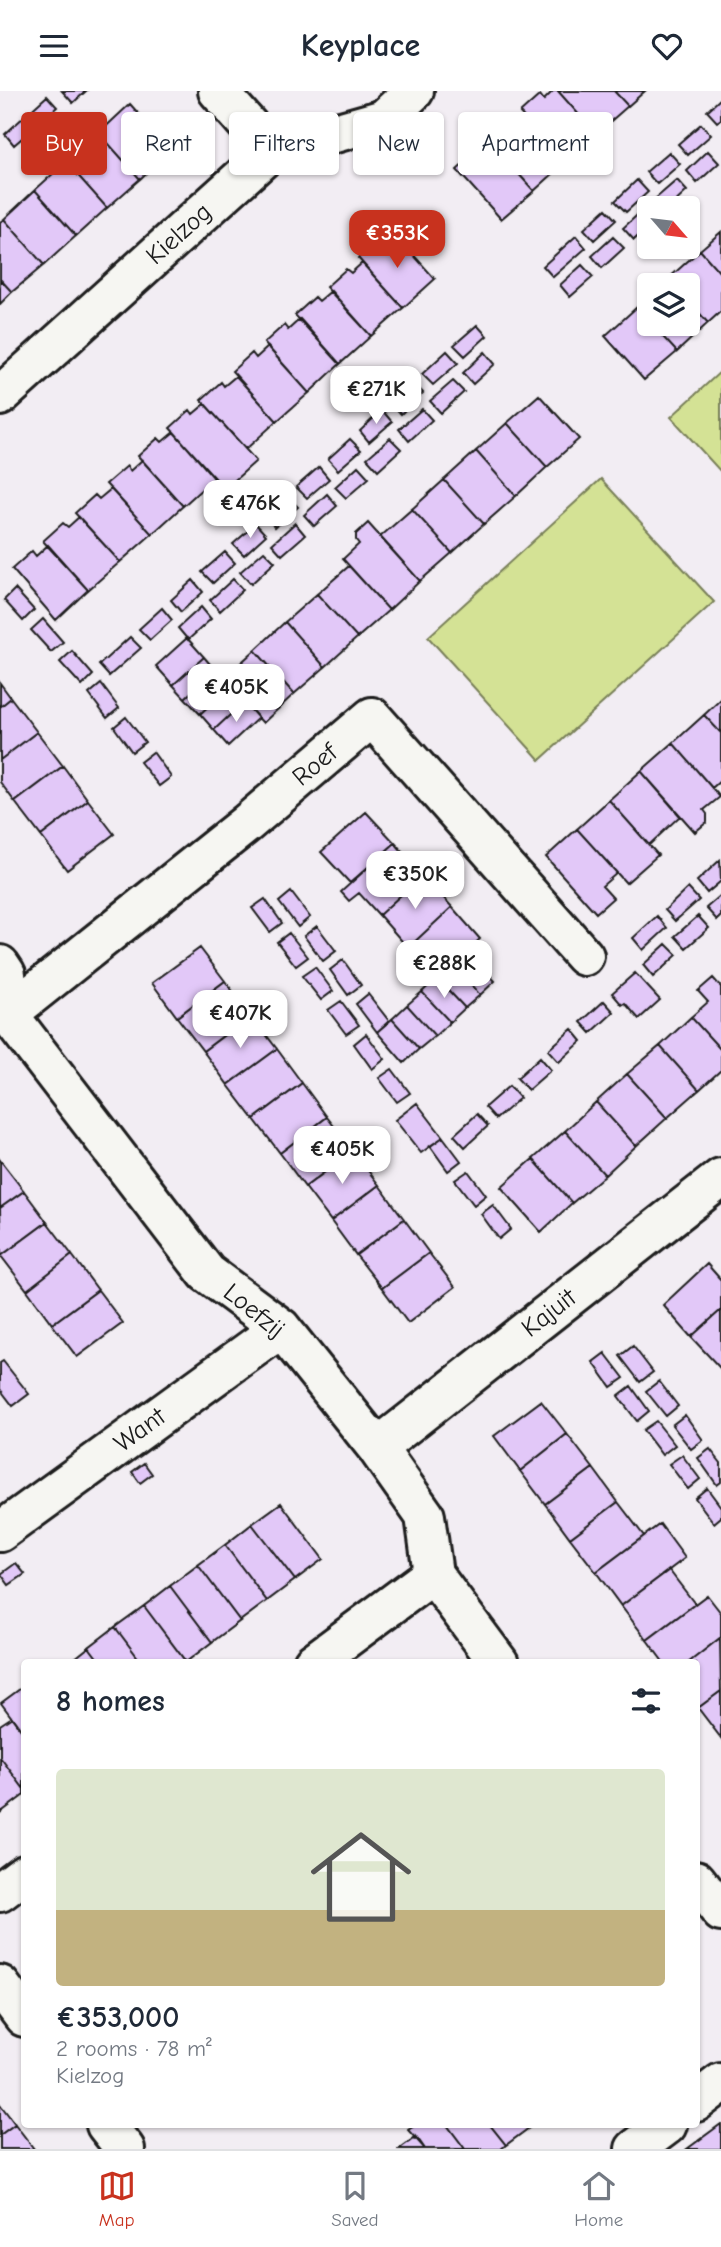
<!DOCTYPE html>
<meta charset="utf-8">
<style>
:root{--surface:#fff;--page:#f2f2f3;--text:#1f2937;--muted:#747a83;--line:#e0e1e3;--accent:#c8321e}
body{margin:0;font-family:"Comic Neue",sans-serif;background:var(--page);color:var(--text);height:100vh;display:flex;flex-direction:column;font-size:26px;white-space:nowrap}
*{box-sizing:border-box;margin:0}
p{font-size:23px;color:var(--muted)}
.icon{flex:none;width:38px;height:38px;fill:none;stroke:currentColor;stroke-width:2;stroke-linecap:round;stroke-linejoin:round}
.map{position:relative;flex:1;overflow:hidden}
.panel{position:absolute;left:21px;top:1568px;width:679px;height:469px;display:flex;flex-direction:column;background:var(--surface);border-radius:7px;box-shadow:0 2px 5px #0004}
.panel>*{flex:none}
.top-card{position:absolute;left:21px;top:21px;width:679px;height:63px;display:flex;gap:14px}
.needle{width:46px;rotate:118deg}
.controls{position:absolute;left:637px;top:105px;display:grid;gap:14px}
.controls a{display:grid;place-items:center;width:63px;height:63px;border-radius:7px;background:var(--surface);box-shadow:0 2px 5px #0004;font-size:35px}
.price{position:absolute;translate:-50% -60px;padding:0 16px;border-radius:14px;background:#fff;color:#222;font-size:23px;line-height:46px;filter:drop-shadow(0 2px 4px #0008)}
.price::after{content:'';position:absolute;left:50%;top:42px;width:21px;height:16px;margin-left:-10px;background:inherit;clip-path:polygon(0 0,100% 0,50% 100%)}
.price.on{background:var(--accent);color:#fff}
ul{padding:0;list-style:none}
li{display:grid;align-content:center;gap:14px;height:371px;padding:0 35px}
li span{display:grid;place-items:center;height:217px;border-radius:7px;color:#555}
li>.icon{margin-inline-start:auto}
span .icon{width:126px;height:126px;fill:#fffc;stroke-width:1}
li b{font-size:30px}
h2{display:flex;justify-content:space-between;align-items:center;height:84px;padding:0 35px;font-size:30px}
.chip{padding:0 24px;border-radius:7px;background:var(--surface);box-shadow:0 2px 5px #0004;font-size:24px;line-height:63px}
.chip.on{background:var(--accent);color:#fff}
header{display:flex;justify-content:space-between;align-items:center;height:91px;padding:0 35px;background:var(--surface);font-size:32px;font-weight:700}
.tabs{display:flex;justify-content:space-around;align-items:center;height:98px;border-top:2px solid var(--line);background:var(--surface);font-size:19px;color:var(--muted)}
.tabs a{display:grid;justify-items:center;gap:4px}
.tabs .on{color:var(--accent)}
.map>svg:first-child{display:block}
.green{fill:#d4e295;stroke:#787f58;stroke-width:2}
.building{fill:#e2c8f8;stroke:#1c1c1c;stroke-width:2}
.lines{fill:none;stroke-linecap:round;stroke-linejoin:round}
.street-casing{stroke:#1c1c1c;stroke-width:44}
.street{stroke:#f6f6f2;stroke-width:38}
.labels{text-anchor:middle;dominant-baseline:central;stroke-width:6;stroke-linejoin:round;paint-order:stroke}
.street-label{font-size:26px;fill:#1c1c1c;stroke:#f6f6f2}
</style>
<header><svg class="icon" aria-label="menu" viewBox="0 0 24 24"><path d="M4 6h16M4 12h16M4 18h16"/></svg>Keyplace<svg class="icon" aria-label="heart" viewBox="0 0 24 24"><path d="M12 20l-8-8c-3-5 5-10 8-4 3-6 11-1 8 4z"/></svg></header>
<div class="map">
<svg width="721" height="2058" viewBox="0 0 721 2058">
<rect width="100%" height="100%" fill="#f2edf3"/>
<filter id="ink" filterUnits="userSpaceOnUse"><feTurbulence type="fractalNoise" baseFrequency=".0143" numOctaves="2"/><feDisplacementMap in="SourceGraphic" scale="14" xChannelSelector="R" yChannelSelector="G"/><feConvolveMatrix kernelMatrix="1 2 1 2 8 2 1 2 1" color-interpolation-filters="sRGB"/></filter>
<g filter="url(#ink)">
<!-- green -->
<path class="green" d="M721,280v101l-50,-55z
M601,388l113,123 -174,158 -112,-123z"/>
<!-- building -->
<path class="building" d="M62,0h24l-13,12z
M553,0h5l38,43 -31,29 -45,-50 20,-18 4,5z
M558,0h56l14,15 -32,28z
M614,0h31l-17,15z
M47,5l10,11 -21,19 -10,-11z
M721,7v21l-4,3 -10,-11z
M130,13l41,46 -31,29 -41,-46z
M26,24l10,11 -22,19 -9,-11z
M525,27l40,45 -31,28 -45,-50 20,-18 3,5z
M701,33l10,11 -23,20 -10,-11z
M99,42l41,46 -33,29 -41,-46z
M493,54l41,46 -33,28 -44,-49 20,-18 4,4z
M708,60l11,12 -22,20 -10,-12z
M669,61l11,12 -23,20 -11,-12z
M66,71l41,46 -31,28 -41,-46z
M637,89l11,12 -22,20 -11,-11z
M677,89l10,11 -18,17h-6l-8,-9z
M35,99l41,46 -32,29 -40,-46z
M645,117l4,5v13l-15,14 -11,-12z
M606,118l10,11 -22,20 -10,-11z
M4,128l40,46 -32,27 -12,-13v-57z
M721,141v42l-21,-24z
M394,142l41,46 -32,29 -45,-50 20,-18 4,5z
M576,145l10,12 -33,29 -10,-11z
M613,146l11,11 -22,20 -10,-12z
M700,159l21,24v37l-13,12 -20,-23v-15h-14l-6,-6z
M362,172l41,45 -32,28 -45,-49 20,-18 5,4z
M582,174l11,12 -23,20 -10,-12z
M0,188l12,13 -12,12z
M331,200l40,45 -31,28 -45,-49 20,-18 4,4z
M649,205v25l-12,-14z
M688,209l20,23 -31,29 -26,-28h37z
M637,216l12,17h2l26,28 -33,28 -39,-44z
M300,228l40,45 -31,29 -45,-50 20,-18 4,5z
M477,234l10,11 -22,20 -11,-11z
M268,256l41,46 -32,28 -45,-50 20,-18 4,5z
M447,260l11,12 -25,22 -11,-11z
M485,261l10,12 -22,20 -10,-11z
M236,285l41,45 -31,28 -45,-49 20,-18 3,4z
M453,290l11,11 -23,21 -11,-12z
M413,291l10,11 -22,21 -10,-11z
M539,304l40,44 -32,28 -40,-44z
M205,313l51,57 -31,28 -55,-61 20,-18 3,4z
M422,318l10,11 -23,21 -10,-12z
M382,319l10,12 -23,20 -9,-11z
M507,332l40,44 -31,29 -40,-45z
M174,341l40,46 -31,28 -45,-50 20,-18 4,4z
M390,347l11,11 -23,21 -11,-12z
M350,348l11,11 -23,20 -10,-11z
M476,360l40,45 -32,28 -40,-44z
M142,369l41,46 -31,28 -46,-50 21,-18 3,5z
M358,375l11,12 -23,20 -11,-11z
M319,376l10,12 -22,19 -11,-11z
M444,389l40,44 -32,29 -40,-44z
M111,398l41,45 -32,28 -45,-49 20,-18 4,4z
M327,403l10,12 -23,20 -10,-11z
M287,405l11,11 -23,20 -10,-11z
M412,418l40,44 -32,28 -40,-44z
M79,426l41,45 -32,28 -45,-49 20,-18 5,4z
M295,432l10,12 -23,20 -10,-11z
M368,432l52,58 -31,29 -46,-51 16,-15 -3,-4v-6z
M256,433l10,11 -22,20 -11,-11z
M48,454l40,45 -32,30 -44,-51 20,-18 4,5z
M264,460l11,11 -24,22 -11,-12z
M225,461l10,11 -22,20 -11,-11z
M349,475l40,44 -32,28 -40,-44z
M233,488l10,11 -23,21 -10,-11z
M193,489l10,12 -22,20 -10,-12z
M15,498l19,21 -11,11 -19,-21z
M317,503l40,44 -32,29 -40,-45z
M201,516l10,12 -23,21 -10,-12z
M162,517l10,12 -22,20 -11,-11z
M43,528l20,23 -12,10 -20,-22z
M285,531l40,45 -31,27 -39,-44z
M130,546l11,11 -32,28 -10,-11z
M187,547l17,19 -31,28 -17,-19z
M255,559l39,44 -31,29 -40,-44z
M72,560l21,24 -11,11 -22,-24z
M204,566l11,13 -30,28 -12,-13z
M215,579l15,16 -30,28 -15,-16z
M0,592l11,15 -11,9z
M101,593l18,24 -12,10 -18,-24z
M230,595l14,16 -30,28 -14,-16z
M11,607l26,34 -37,28v-53z
M721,608v34l-17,-18z
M244,611l14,16 -30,28 -14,-16z
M704,624l17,18v47l-9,8 -39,-45z
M126,626l19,25 -13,10 -18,-25z
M37,641l26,34 -48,36 -15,-20v-22z
M673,652l47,54 -16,13 3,4v8l-12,10 -54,-61z
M153,661l18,25 -12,9 -19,-24z
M63,675l25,34 -47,36 -26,-34z
M641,680l39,45 -31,29 -40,-45z
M88,709l26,34 -47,36 -26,-34z
M609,709l49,55 -32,28 -49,-54z
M366,721l29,31 -45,40 -29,-31z
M577,738l40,44 -15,13 11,12 -17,15 -50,-56z
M395,752l28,32 -44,40 -20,-22 -10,8 -8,-9z
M720,769l1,21 -14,12 -10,-12z
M423,784l29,32 -44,41 -29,-33z
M688,797l11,12 -24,21 -10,-11z
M291,801l19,25 -12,10 -19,-25z
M721,804v21l-4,4 -11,-12z
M265,808l17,24 -12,9 -18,-24z
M452,816l28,32 -44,40 -28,-31z
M657,825l10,12 -24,22 -10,-12z
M698,825l11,12 -23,20 -11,-12z
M317,835l19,25 -13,10 -19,-25z
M289,842l19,24 -12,9 -19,-24z
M666,853l11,11 -24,22 -10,-12z
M200,857l25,33 -48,36 -25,-34z
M467,860l28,30 -15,14 -28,-31z
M343,869l18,25 -13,10 -18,-25z
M452,873l28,31 -15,13 -28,-30z
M315,876l18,24 -12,9 -19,-24z
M635,882l25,27 -21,19 -14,-16 -3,2 -10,-12z
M437,887l28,30 -15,14 -28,-30z
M713,887l8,9v63l-30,-33 17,-15 -10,-11z
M225,890l26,34 -48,36 -26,-34z
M422,901l28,30 -15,14 -28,-31z
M368,903l21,27 -12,11 -21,-28z
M341,910l18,24 -13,9 -18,-24z
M604,910l10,11 -23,21 -10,-11z
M407,914l28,31 -16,13 -27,-30z
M251,924l26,34 -49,36 -25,-34z
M691,926l30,33v20l-22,20 -39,-44z
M392,928l27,30 -15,14 -27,-31z
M572,938l10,12 -23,21 -11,-12z
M366,943l19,25 -13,10 -18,-25z
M660,955l39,44 -32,28 -40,-44z
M277,958l25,34 -48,36 -26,-34z
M540,966l11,13 -23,20 -11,-12z
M392,978l18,24 -13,9 -18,-24z
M627,983l40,44 -31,28 -40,-44z
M302,992l25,34 -47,36 -26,-34z
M509,995l11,12 -24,21 -11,-12z
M596,1011l40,44 -31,29 -40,-44z
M417,1012l26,34 -22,16 -26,-33z
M477,1023l11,12 -23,21 -11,-12z
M327,1026l26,34 -48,36 -25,-34z
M565,1040l40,44 -33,28 -39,-44z
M443,1046l18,24 -13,10 -18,-25z
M353,1060l26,34 -48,36 -26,-34z
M533,1068l39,44 -31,29 -40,-45z
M0,1069l24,31 -24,17z
M468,1080l18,24 -12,10 -19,-25z
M379,1094l25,34 -48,36 -25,-34z
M24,1100l23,31 -46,34 -1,-48z
M493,1114l18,24 -12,10 -18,-25z
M404,1128l25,34 -47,35 -26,-33z
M47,1131l25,33 -45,35 -26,-34z
M429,1162l26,34 -47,36 -26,-35z
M72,1164l26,35 -46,34 -25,-34z
M707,1173l14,16v30l-30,27 -28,-32z
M98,1199l25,33 -46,34 -25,-33z
M721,1219v57l-1,1 -29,-31z
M633,1255l20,26 -13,10 -20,-26z
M605,1262l19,25 -13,9 -18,-25z
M3,1270l26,33 -16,12 -13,-17v-26z
M659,1290l19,25 -12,10 -20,-25z
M631,1295l18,25 -12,10 -19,-25z
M541,1310l26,33 -47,37 -26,-35z
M685,1324l18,25 -12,9 -19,-24z
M656,1330l19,24 -13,10 -19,-25z
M567,1343l26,34 -48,36 -25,-33z
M710,1358l11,14v19l-4,3 -19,-27z
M682,1364l18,24 -12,10 -19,-25z
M144,1372l8,11 -12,9 -8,-11z
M593,1377l25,34 -48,36 -25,-34z
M707,1397l14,19v10l-7,6 -19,-25z
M618,1411l26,34 -48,36 -26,-34z
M281,1412l42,56 -28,21 -43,-56z
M252,1433l43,56 -28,21 -42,-56z
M660,1433l25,34 -64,48 -25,-34z
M225,1454l42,56 -27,20 -42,-56z
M16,1472l9,11 -16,11 -8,-11z
M198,1474l42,56 -28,21 -42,-56z
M669,1479l26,34 -48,36 -26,-34z
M170,1495l42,56 -26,20 -42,-56z
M707,1504l14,18v24l-33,26h-24l-17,-23z
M144,1515l42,56 -1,1h-43l-27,-36z
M115,1536l27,36h-41l-12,-16z
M720,1547l1,53 -23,17 -2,-3v-42h-8z
M89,1556l12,16h-32z
M24,1595v48l-23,-31z
M721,1600v47l-23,-30z
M12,1626l12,17v55l-24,-32v-32z
M0,1666l24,32v6l-24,18z
M0,2013l15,20 -15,11z
M15,2033l19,25h-34v-14z
M721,2033v25h-34z
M416,2034h31l18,24h-40l-17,-19z
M447,2034h43l16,20 -5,4h-36z
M490,2034h43l-27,20z
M416,2045l9,13h-26l15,-11z"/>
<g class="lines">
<!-- street casing -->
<g class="street-casing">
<path id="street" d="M218,0l53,60
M0,305l271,-245 113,-32 30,-28
M0,874l6,9 2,40 199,259 74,55 96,120 48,68 8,58 66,89
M8,923l238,-190 126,-107 212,239
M377,1357l344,-270
M0,1441l281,-204
M313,1572l120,-89
M696,1789l25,32
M0,1801l24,-18
M0,1894l24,32
M696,2011l25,-19
M106,2034l19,24
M635,2058l32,-24"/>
</g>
<!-- street -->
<use href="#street" class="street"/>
</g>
</g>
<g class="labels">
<!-- street labels -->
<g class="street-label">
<text transform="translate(179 143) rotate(-42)">Kielzog</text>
<text transform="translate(315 674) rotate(-40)">Roef</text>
<text transform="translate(254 1220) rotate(39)">Loefzij</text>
<text transform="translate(549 1222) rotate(-38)">Kajuit</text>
<text transform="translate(140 1339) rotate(-36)">Want</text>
</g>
</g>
</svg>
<div class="controls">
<a><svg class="needle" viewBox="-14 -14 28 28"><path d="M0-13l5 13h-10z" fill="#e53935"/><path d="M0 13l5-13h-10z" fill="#747a83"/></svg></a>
<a><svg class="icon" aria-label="layers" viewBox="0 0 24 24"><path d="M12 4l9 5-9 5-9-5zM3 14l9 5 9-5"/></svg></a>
</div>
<b class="price on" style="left:397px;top:179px">€353K</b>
<b class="price" style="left:376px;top:335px">€271K</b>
<b class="price" style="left:250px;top:449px">€476K</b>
<b class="price" style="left:236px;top:633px">€405K</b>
<b class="price" style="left:415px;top:820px">€350K</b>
<b class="price" style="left:444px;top:909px">€288K</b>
<b class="price" style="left:240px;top:959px">€407K</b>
<b class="price" style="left:342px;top:1095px">€405K</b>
<div class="top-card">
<a class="chip on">Buy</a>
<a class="chip">Rent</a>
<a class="chip">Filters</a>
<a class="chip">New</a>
<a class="chip">Apartment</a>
</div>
<section class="panel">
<h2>8 homes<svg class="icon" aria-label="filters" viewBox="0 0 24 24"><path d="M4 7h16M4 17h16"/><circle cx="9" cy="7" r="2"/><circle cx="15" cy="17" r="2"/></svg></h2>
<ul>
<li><span style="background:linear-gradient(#dfe7d0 65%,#c2b280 0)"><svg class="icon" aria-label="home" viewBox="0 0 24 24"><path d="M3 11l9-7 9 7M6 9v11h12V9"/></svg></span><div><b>€353,000</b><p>2 rooms · 78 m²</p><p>Kielzog</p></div></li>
</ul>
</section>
</div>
<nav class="tabs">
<a class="on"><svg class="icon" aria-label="map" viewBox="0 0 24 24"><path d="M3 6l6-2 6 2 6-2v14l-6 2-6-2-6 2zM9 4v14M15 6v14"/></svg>Map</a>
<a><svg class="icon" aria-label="saved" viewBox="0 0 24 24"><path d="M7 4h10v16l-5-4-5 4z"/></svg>Saved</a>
<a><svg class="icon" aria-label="home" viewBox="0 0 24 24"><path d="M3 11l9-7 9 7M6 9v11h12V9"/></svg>Home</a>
</nav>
